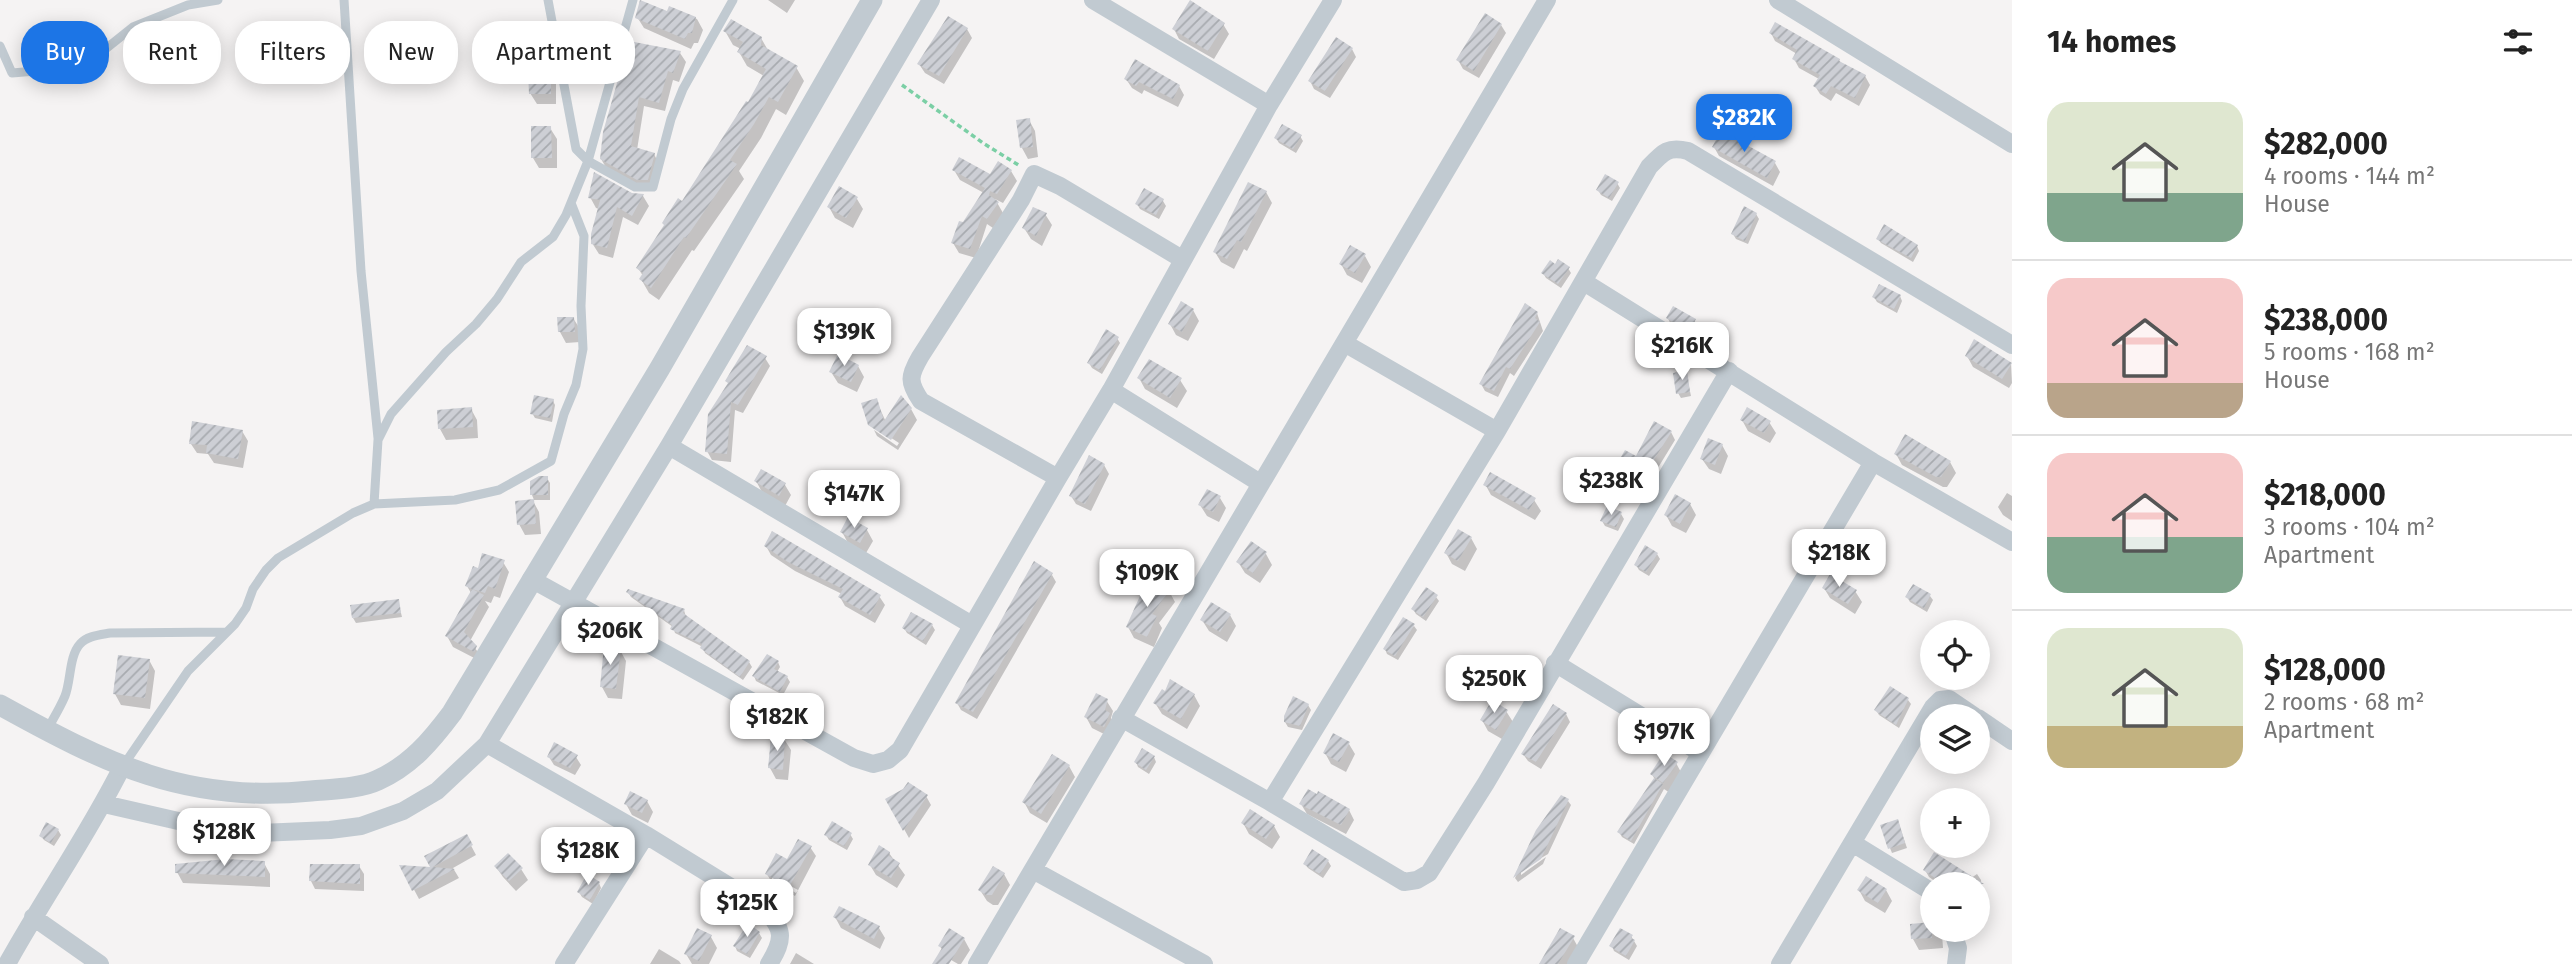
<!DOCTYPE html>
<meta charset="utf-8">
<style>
:root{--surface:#fff;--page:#f2f2f2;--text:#222;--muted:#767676;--line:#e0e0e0;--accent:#1c75e6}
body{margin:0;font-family:"Fira Sans",sans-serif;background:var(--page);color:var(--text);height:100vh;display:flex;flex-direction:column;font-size:26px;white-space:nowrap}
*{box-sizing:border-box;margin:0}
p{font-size:23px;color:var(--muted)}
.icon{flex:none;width:38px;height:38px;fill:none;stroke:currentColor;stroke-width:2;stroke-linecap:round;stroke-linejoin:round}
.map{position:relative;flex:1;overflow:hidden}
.drawer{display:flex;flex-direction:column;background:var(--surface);width:560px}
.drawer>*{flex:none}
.banner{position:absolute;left:21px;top:21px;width:665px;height:63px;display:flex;gap:14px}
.tools{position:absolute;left:1920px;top:620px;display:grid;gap:14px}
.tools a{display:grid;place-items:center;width:70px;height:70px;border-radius:50%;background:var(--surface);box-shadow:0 4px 18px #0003;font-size:35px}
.price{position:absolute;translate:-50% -60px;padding:0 16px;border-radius:14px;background:#fff;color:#222;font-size:23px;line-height:46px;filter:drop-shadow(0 2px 4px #0008)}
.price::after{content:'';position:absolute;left:50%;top:42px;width:21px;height:16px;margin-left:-10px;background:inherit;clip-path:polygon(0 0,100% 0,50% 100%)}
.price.on{background:var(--accent);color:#fff}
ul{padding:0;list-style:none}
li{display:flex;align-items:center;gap:21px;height:175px;padding:0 35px}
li+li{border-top:2px solid var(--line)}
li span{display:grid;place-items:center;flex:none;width:196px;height:140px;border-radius:21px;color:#555}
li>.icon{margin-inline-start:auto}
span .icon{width:84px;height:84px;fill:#fffc;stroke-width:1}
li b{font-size:30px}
h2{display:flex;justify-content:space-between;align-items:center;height:84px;padding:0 35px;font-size:30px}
.pill{padding:0 24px;border-radius:28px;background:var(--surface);box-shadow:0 4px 18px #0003;font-size:24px;line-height:63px}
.pill.on{background:var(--accent);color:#fff}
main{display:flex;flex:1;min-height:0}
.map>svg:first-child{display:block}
.shadow{fill:#0003;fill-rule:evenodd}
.building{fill:url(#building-hatch)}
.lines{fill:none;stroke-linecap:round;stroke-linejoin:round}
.path{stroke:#7bcfa5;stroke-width:3.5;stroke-dasharray:5 3.5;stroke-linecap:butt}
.service{stroke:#c1cad1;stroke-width:9}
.minor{stroke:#c1cad1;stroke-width:18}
.tertiary{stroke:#c1cad1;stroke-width:21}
</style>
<main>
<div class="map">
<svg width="2012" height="964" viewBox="0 0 2012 964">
<defs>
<pattern id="building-hatch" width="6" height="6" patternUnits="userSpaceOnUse" patternTransform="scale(1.75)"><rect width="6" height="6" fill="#cdcfd5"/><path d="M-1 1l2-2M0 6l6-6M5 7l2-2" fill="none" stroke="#a8abb0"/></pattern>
</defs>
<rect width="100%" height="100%" fill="#f5f3f3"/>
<!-- shadow -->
<path class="shadow" d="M768,0h27l-8,13z
M670,8l27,11 6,11 -5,13h-4l-3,6 -47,-21 -7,-11 31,-4z
M1223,24l6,10 -15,25 -35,-20 -5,-10z
M1501,25l5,8 -27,45 -16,-9 -5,-9z
M967,29l5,9 -28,46 -19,-11 -6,-9z
M725,31l36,7 8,14 27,15 8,14 -18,34 -10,-6 -15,29 -22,33 5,8 -50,72 -2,-1 -33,50 -10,-7 -8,-14 2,-3 -5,-8 111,-164 15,-28 -17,-10 -8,-14 2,-3 -8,-4z
M1771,33l68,27 3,5 23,11 5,9 -11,21 -23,-13 -5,8 -11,-7 -5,-8 4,-7 -20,-11 -5,-9 3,-5 -22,-13z
M1352,49l4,8 -26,41 -16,-9 -4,-8z
M680,53l6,9 -7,20 -6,-2 -8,31 -21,-5 -7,44 17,4 5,10 -6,25h-9l-37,-20 -6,-10 4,-26z
M550,73l6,11v20h-19l-7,-11z
M1126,79l53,7 5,9 -6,12 -34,-17 -2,4 -10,-6z
M1029,120l6,11 3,26 -10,2 -6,-11z
M550,128l7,11v29h-18l-6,-10z
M1300,136l3,5 -7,12 -17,-10 -3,-5z
M1714,147l61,16 5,9 -7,14 -54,-30z
M954,170l36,7 21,-6 6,10 -14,22 -8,-4 8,14 -10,15 -6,-4 -11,34 -17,-5 -6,-10 31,-50 -24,-13z
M1617,183l3,5 -8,13 -11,-6 -3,-5z
M840,188l17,11 6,10 -10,19 -18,-10 -6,-11z
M1266,192l6,11 -25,48 -3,-2 -10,20 -13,-7 -6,-10z
M631,195l12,1 6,10 -11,19 -15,-8 -10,41 -14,-4 -7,-11 7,-34 -3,-1 -6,-11z
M1163,201l3,5 -7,13 -19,-10 -3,-5z
M1045,214l7,11 -10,21 -11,-7 -7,-11z
M1756,214l3,5 -11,25 -12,-5 -3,-5z
M1878,239l39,7 2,5 -6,11 -32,-19z
M1365,256l6,11 -9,16 -15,-8 -6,-11z
M1568,268l3,5 -10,15 -15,-10 -3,-5z
M1900,296l2,5 -5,12 -20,-11 -3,-5z
M1193,310l6,11 -11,20 -12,-6 -6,-11z
M1537,313l6,18 -29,45 -4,-3 -12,24 -13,-6 -4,-7z
M573,318l7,11v13l-14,1 -6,-11z
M1668,318l26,2 3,5 -6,10 -21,-12z
M1117,338l3,5 -18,31 -10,-6 -3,-5z
M1967,356l44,8 1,19 -3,5 -36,-21z
M765,358l5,8 -27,47 -8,-3 -4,52 -19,-2 -5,-9 3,-36z
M858,366l6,11 -7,15 -19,-9 -7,-11z
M1686,372l5,24 -10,2 -3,-5z
M1139,378l41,2 7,11 -10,17 -32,-19z
M876,400l10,22 25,-13 6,11 -19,30 -21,-14 -3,-6 23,16 2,-3 -29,-19z
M553,401l2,4 -3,17 -17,-4 -3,-5z
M471,409l6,11 1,18 -32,2 -6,-11z
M1742,420l27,2 7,11 -6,10 -22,-12z
M242,431l6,10 -5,27 -29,-5 -6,-9 -11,-1 -6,-9z
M1671,432l4,8 -27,44 -24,-14 -4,-8 17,-3z
M1722,445l6,11 -7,18 -12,-5 -7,-10z
M1896,454l54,8 6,11 -9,14h-4l-41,-22z
M1104,465l5,9 -18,37 -15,-7 -5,-8z
M547,478l3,5v17h-16l-2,-5z
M756,481l29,4 6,10 -6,11 -23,-14z
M1485,484l49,16 7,11 -6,9 -44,-25z
M2007,493l5,3v25l-9,-6 -5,-8z
M1220,498l6,10 -7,14 -12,-6 -7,-11z
M533,501l6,11 2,22 -16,1 -6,-11z
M1690,504l6,11 -10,18 -14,-7 -6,-11z
M1621,514l3,5 -6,12 -13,-5 -3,-5z
M867,530l6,11 -7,12 -18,-10 -6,-11z
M1471,538l6,11 -12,22 -13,-7 -6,-11z
M1251,544l15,10 6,11 -12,18 -15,-10 -7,-11z
M766,546l113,50 6,9 -10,18 -30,-17 -5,-9 2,-3 -47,-23 -24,-16z
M1657,554l3,5 -11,17 -10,-6 -3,-5z
M503,562l6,10 -9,26 -6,-2 -3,7 -6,-2 4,6 -19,34 12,17 -2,3 -27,-14 -6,-11 24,-43 -4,-7 12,-16z
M1052,575l4,7 -79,137 -16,-9 -4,-7z
M1824,588l31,3 7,11 -7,12 -25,-16z
M1169,591l6,11 -16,21 3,5 -8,19 -20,-9 -6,-11 23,-32z
M628,592l56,18 2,7 63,45 3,5 -9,13 -38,-27 -2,-6 -28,-14 -2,-6 -42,-30z
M1930,596l3,4 -6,12 -17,-10 -3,-5z
M1436,597l3,4 -13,20 -10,-7 -3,-5z
M398,601l4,16 -46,6 -3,-5z
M1230,615l6,11 -9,16 -18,-11 -7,-11z
M932,625l3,5 -9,15 -19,-12 -3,-5z
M1414,626l3,4 -19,30 -11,-6 -2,-5z
M620,650l6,11 -4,38 -14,-1 -6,-11z
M149,660l6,11 -5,38 -29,-4 -6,-11z
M778,662l2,5 -3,5 10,5 3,5 -7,13 -27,-14 -2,-5z
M1194,695l6,11 -13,23 -25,-15 -7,-11z
M1106,700l7,11 -2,7 4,7 -5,12 -18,-9 -6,-11z
M1908,700l3,4 -12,24 -20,-13 -3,-5z
M1308,705l3,5 -9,20 -14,-3 -3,-5z
M1553,706l13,8 4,8 -29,47 -13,-8 -5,-7z
M1506,711l7,11 -11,17 -14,-8 -6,-11z
M784,739l7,11 -3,30 -12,-1 -6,-11z
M1349,744l6,10 -9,18 -15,-8 -6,-11z
M549,757h27l5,8 -6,10 -21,-10z
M1154,757l2,5 -7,12 -11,-7 -2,-5z
M1676,763l6,11 -12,19 -6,-4 -30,55 -12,-7 -3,-5 36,-52 -3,-6z
M1069,766l6,11 -28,46 -17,-10 -6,-11z
M926,796l5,9 -22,33 -21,-38z
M1317,796l32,14 5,10 -8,14 -39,-20 -6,-10z
M647,801l6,11 -5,11 -16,-8 -6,-11z
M1568,801l3,4 -23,49 -27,16v5l25,-18 -3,7 -25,18 -3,-4 23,-47z
M1898,821l9,27 -15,5 -2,-5z
M1243,823l31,3 6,11 -8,12 -23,-15z
M58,830l3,5 -7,11 -10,-6 -3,-4z
M850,834l3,5 -6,11 -18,-10 -3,-5z
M466,836l10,19 -23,13 6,10 -40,21 -17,-32 31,2 -7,-12z
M810,847l6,9 -21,40 -23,-13 -5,-9zM772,876l26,14 -2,3 -24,-13z
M889,853l16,22 -8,13 -21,-13 -6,-10z
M1328,861l3,5 -8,12 -15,-10 -3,-4z
M264,863l6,11v13l-87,-4 -6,-11z
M359,866l5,8v17l-49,-2 -4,-8z
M496,867l25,2 7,11 -12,11 -13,-14z
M1925,870l46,8 6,-4 4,6 3,32 -6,-4v-24h-39l-10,-7z
M1004,874l6,11 -12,20h-5l-6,-4 -7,-11z
M599,883l2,5 -8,16 -11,-7 -3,-5z
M1859,890h27l6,11 -7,12 -20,-12z
M835,917l44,11 6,10 -5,11 -39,-21z
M1932,923v6h7l3,5 1,14 -24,2 -6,-11z
M759,933l3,5 -12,20 -13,-7 -2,-5z
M1631,936l6,10 -8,14 -15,-9 -2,-5z
M711,937l6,11 -8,16h-17l-6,-10z
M1573,938l5,9 -9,17h-30z
M964,939l6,11 -9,14h-3l-12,-7 -6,-11z
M659,949l20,12 2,3h-31z
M796,953l18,11h-24z"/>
<!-- building -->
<path class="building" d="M640,0l27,11 2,-5 27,11 -4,16h-4l-3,6 -50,-21z
M1190,0l35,23 -17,28 -36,-22z
M1485,13l17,11 -28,47 -18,-11z
M948,16l20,12 -29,48 -22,-12z
M731,19l31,18 -1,8 37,21 -20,36 -9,-5 -15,27 -24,36 7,4 -51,74 -2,-1 -33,51 -12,-9 4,-6 -7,-5 28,-43 -2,-2 16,-25 4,3 64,-100 2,1 18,-33 -29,-17 6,-10 -20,-11z
M1775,22l65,37 -1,2 27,14 -11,23 -24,-12 -5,8 -13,-8 7,-11 -28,-16 5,-9 -28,-17z
M1336,37l17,11 -28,43 -17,-10z
M629,41l52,10 -8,22 -5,-2 -9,32 -20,-6 -8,49 24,7 -7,27h-11l-37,-21 3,-27z
M1135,59l45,26 -7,14 -34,-17 -3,4 -12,-7z
M551,71v23h-22l-1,-22z
M1030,118l3,29 -13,1 -4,-28z
M1282,124l20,11 -9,14 -19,-11z
M531,126h20l1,32h-21z
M1721,131l55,30 -9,17 -55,-31z
M959,157l31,17 8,-13 14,9 -15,24 -7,-3 -1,4 10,7 -12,17 -5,-3 -12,33 -19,-6 8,-22 4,1 22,-34 -33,-18z
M594,172l38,21 12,1 -12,22 -15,-9 -10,41 -16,-4v-10l9,-34 -12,-2z
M1605,174l14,8 -10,16 -13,-8z
M1248,182l19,9 -26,51 -4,-2 -10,19 -14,-7z
M839,186l19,11 -12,21 -19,-11z
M1144,188l20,11 -8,16 -21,-11z
M1744,206l13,7 -12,28 -14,-7z
M1033,207l14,6 -11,23 -14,-8z
M1884,224l34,21 -7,13 -35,-19z
M1350,245l16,9 -11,19 -16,-9z
M1558,259l12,8 -12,17 -17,-11 9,-13 5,4z
M1879,284l22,11 -7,14 -22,-12z
M1181,301l13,8 -12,23 -14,-8z
M1525,303l13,9 -3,6 5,4 -30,47 -4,-2 -12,24 -15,-7z
M1673,306l23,13 -7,13 -23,-14z
M557,317h17l1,15h-17z
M1106,329l13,8 -19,33 -13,-7z
M1974,339l38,24 -10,16 -37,-23z
M747,345l20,11 -29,49 -7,-3 -4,52 -22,-2 3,-38 20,-31 -3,-2z
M838,354l21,11 -8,17 -22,-10z
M1149,359l33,19 -12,20 -33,-20z
M1687,370l3,22 -14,2 -3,-21z
M534,395l20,4 -4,19 -20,-4z
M901,395l11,13 -21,32 -23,-15 -7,-22 16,-5 7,23z
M472,407l1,20 -35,2 -1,-19z
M1747,407l24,14 -7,12 -24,-13z
M192,421l51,9 -5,29 -32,-6 1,-8 -18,-1z
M1654,421l18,10 -29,46 -25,-15 7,-12 11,6z
M1905,434l46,27 -10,16h-5l-42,-23z
M1708,438l15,6 -8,21 -15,-6z
M1089,455l16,9 -20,40 -16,-8z
M761,469l25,14 -7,13 -25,-15z
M1490,472l46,26 -7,12 -46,-25z
M539,476h9v19h-18v-14z
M1207,489l14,7 -8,16 -15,-7z
M1675,494l16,9 -11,21 -16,-9z
M534,499l2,25 -19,1 -2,-24z
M1607,506l15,6 -6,15 -16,-6z
M848,517l20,11 -8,15 -20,-11z
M1458,529l14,8 -14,24 -14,-8z
M772,531l109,64 -11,20 -32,-18 5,-8 -55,-27 -24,-16z
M1251,541l16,11 -14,21 -17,-11z
M1645,545l13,8 -12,19 -12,-7z
M482,553l23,7 -10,29 -7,-3 -3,7 -13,-4 12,6 -20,37 13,14 -3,6 -29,-16 27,-47 -7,-3 8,-20 5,2z
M1034,561l19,12 -80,139 -18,-9z
M1830,574l27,16 -9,14 -26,-16z
M1159,581l11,9 -18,24 5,2 -10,21 -21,-10 18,-40 6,5z
M1913,584l18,10 -7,14 -19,-11z
M1426,587l12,8 -15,22 -12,-8z
M628,589l57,20 -2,4 67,48 -10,16 -40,-29 2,-4 -32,-15 2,-4 -46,-33z
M399,599l2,14 -49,5 -2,-13z
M1211,602l20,12 -11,18 -20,-12z
M911,612l22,12 -10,17 -21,-13z
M1403,617l12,7 -20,32 -12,-7z
M604,646l17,2 -5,41 -16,-2z
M767,654l12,7 -5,8 14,7 -8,16 -28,-16z
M118,655l32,4 -5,39 -32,-4z
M1170,679l25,15 -14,25 -28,-16 9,-14 3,2z
M1890,686l19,12 -13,27 -22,-15z
M1096,693l12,6 -3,11 5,3 -6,14 -20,-10z
M1293,696l16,8 -9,22 -16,-4v-6z
M1492,700l16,10 -12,20 -16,-10z
M1553,704l14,9 -31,49 -15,-8z
M1333,733l17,9 -11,20 -16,-9z
M771,737l14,1 -2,32 -15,-2z
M554,742l24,13 -8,13 -23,-11z
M1142,748l13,8 -9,14 -12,-8z
M1664,753l14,9 -15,21 -13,-9z
M1052,754l18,11 -29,49 -19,-12z
M1654,778l9,6 -32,57 -14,-9z
M908,782l20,13 -25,36 -18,-32 18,-10z
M1308,789l9,5 1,-3 32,18 -9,16 -42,-21z
M630,791l18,9 -6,13 -18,-9z
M1561,795l8,4 -28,60 -28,19 23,-48z
M1250,809l25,16 -9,14 -25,-16z
M1898,819l7,24 -17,6 -8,-24z
M832,821l20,12 -8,13 -20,-11z
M46,822l13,7 -8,14 -12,-7z
M467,834l6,11 -40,22 22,2 -43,22 -13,-26 31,2 -6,-11z
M798,839l14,7 -23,41 -24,-13 11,-21 11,6z
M879,845l11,7 -1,4 11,7 -9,15 -23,-13z
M1312,849l17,11 -9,14 -17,-10z
M1934,852l50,32h-40l-21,-14z
M508,853l15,15 -14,13 -15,-15z
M226,859l39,2v16l-90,-4v-9z
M310,864h50v20l-51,-3z
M993,866l12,7 -13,22h-6l-8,-5z
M587,874l13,8 -10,18 -13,-8z
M1866,876l21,13 -9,14 -21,-13z
M839,906l41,20 -6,13 -41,-22z
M1932,922v16l-21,1 -1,-15z
M748,923l12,9 -13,22 -14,-8z
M697,928l15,7 -13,26 -15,-7z
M949,928l16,10 -16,26h-17l10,-16 -4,-2z
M1560,928l15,8 -17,28h-19z
M1620,928l13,7 -2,3 4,2 -9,16 -17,-10z"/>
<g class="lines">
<!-- path -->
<path class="path" d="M902,85l81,58 37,23"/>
<!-- service -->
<path class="service" d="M344,0l17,271 17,167
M548,0l28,149 12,12 47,26h18l18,-68 12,-30 50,-89
M0,46l12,27 71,-6 50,-40 55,-22 30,-5
M374,504l81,-4 44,-10 52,-29 13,-47 12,-29 7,-36 -2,-43 3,-70 -13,-33
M47,730c6,-11 13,-22 18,-34 6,-15 4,-40 15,-52 7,-8 19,-9 30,-11l117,-1
M123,766l65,-95 47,-47 11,-16 7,-19 13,-19 12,-12 75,-45 21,-9 4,-64 13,-26 55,-62 30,-28 21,-25 24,-37 32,-25 13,-22 22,-54 45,-161"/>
<!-- minor -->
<path class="minor" d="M1093,0l176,105
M1778,0l234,144
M1584,282l289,180 139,80
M1346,344l151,87
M1111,390l149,93
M669,446l303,179
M1058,478l-137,-77c-13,-19 -12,-25 -1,-44l101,-157 13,-26 26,12 122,73
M531,579l323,179 19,6 15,-4 12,-10 158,-272 53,-88 158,-285 64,-105
M1555,663l146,90
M1121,718l149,84 134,80 13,-2 12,-7 57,-90 243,-412
M1978,718l34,23
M487,744l159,91 117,72c21,22 22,31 6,57
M1270,802l227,-371 152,-264c14,-15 19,-21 39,-16l324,194
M104,804l131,30 95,-4 31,-4 42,-15 34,-20 50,-47 182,-298 262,-446
M1854,844l78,48
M1033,870l171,94
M33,917l67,47
M1952,929l6,19 -2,16
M7,964c37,-67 81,-129 115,-197
M564,964l82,-129
M977,964l570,-964
M1576,964l297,-502
M1780,964l153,-257 7,-7 9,-1 25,17"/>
<!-- tertiary -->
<path class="tertiary" d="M0,705c105,58 186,99 311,86 21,-2 48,-2 67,-11 33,-15 53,-39 74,-67l208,-345 212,-368"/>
</g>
</svg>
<div class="tools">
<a><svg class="icon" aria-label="locate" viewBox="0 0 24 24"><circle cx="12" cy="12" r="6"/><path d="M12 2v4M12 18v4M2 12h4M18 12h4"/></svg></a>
<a><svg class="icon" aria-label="layers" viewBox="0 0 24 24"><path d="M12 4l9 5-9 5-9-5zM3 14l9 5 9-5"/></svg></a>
<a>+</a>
<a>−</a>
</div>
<b class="price on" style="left:1744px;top:154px">$282K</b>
<b class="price" style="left:844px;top:368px">$139K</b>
<b class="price" style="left:1682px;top:382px">$216K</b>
<b class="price" style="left:1611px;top:517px">$238K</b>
<b class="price" style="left:854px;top:530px">$147K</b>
<b class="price" style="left:1839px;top:589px">$218K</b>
<b class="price" style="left:1147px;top:609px">$109K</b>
<b class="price" style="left:610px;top:667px">$206K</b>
<b class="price" style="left:1494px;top:715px">$250K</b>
<b class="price" style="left:777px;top:753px">$182K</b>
<b class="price" style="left:1664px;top:768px">$197K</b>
<b class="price" style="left:224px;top:868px">$128K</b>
<b class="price" style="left:588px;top:887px">$128K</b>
<b class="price" style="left:747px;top:939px">$125K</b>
<div class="banner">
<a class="pill on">Buy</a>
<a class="pill">Rent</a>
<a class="pill">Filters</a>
<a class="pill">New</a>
<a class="pill">Apartment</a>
</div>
</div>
<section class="drawer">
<h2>14 homes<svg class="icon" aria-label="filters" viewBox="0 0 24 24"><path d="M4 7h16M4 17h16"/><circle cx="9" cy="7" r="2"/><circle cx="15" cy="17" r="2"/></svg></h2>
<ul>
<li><span style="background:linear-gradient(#dfe7d0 65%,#7fa58c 0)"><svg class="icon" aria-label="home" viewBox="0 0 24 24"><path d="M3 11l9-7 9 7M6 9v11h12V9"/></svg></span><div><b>$282,000</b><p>4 rooms · 144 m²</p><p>House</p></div></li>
<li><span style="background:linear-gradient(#f6c9c9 75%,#b9a48a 0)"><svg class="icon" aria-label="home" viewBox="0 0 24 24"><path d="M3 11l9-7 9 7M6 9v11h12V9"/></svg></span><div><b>$238,000</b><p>5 rooms · 168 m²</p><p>House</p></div></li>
<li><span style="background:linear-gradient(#f6c9c9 60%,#7fa58c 0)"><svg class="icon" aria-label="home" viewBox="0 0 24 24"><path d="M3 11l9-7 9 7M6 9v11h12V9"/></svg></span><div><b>$218,000</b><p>3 rooms · 104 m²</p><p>Apartment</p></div></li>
<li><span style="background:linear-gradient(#dfe7d0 70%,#c2b280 0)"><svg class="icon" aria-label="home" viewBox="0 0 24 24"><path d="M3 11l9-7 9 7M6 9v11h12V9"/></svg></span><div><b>$128,000</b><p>2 rooms · 68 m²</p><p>Apartment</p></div></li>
</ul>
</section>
</main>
